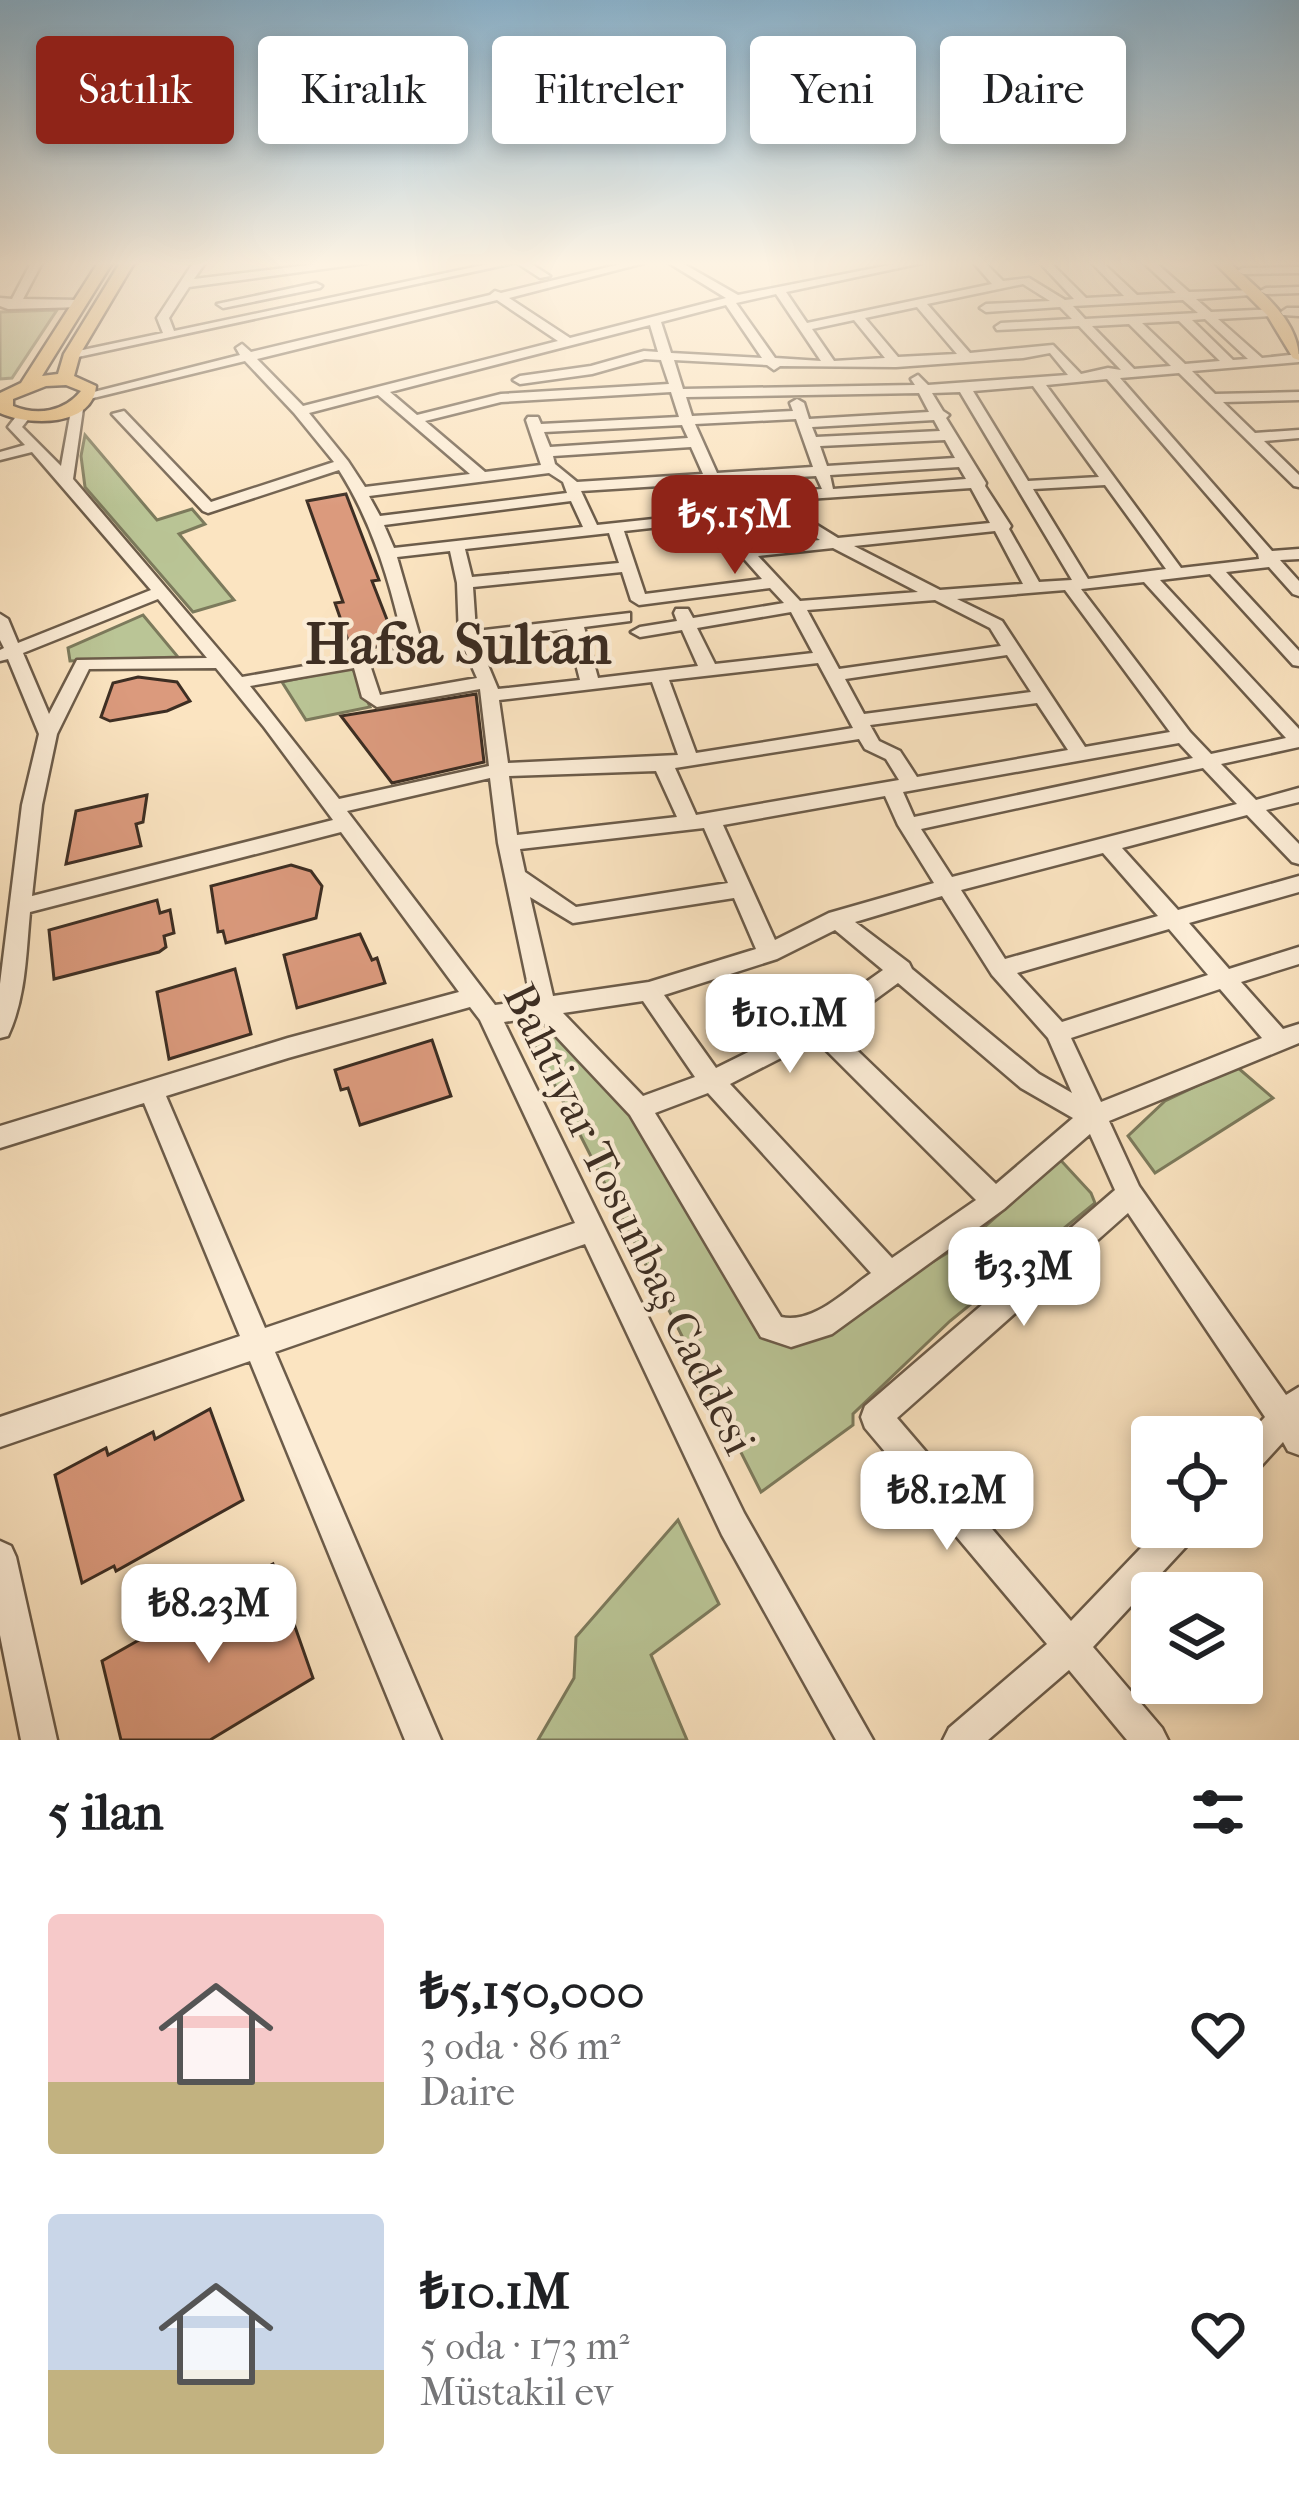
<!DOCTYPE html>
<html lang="tr">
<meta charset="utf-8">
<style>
:root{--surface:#fff;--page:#f6f6f6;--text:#202124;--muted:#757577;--accent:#8f2418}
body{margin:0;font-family:"IM FELL French Canon",serif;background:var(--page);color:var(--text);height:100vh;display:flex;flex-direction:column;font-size:45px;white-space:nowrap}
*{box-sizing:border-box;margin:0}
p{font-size:39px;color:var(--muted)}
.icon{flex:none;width:66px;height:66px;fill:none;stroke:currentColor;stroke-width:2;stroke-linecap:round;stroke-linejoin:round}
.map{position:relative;height:1740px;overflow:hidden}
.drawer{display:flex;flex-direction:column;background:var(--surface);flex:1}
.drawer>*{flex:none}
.top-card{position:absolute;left:36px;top:36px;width:1227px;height:108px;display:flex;gap:24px}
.tools{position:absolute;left:1131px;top:1416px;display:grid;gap:24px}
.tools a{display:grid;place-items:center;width:132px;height:132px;border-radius:12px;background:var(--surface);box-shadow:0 6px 18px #0003;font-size:60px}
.price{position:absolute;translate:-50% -102px;padding:0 27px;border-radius:24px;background:#fff;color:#222;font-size:39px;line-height:78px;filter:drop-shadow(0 3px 6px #0008)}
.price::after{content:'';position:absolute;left:50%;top:72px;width:36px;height:27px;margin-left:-18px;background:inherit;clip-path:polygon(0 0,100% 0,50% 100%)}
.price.current{background:var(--accent);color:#fff}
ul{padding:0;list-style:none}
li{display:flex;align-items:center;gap:36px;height:300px;padding:0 48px}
li span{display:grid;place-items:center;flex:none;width:336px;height:240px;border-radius:12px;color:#555}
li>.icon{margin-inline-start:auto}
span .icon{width:144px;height:144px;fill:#fffc;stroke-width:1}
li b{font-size:51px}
h2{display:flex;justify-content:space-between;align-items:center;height:144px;padding:0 48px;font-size:51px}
.chip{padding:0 42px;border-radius:12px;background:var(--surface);box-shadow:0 6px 18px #0003;font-size:42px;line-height:108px}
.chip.current{background:var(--accent);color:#fff}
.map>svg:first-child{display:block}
.green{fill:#bac596;stroke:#7c7a5c;stroke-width:3}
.building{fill:#db9a7d;stroke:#3d2e23;stroke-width:3}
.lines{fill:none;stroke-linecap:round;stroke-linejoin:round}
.minor-casing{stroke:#6c5c4a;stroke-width:5}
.major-casing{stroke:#3d2e23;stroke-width:5}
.minor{fill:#fcedd7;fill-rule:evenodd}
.major{fill:#eec280;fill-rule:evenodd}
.labels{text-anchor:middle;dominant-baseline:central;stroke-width:9;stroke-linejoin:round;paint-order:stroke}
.street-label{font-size:45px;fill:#3d2e23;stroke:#fcedd7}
.district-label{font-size:57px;font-weight:bold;fill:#3d2e23;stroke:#fcedd7}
</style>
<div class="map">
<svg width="1299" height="1740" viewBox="0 0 1299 1740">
<rect width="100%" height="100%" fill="#fbe4c1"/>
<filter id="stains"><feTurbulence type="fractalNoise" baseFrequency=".00167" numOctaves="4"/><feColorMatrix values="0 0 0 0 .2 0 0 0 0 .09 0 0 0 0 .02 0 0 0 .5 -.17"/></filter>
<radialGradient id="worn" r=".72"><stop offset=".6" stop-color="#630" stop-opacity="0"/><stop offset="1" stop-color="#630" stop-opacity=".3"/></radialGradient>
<!-- green -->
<path class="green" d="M57,310l-45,68 -12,1v-67z
M85,435l72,85 35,-11 13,15 -26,10 55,66 -41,12 -108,-125 -4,-31z
M143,615l35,42 -108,4 -2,-13z
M352,667l18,40 -64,13 -24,-38z
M549,1030l79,72 164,245 180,-109 61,-54 22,-30 36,39 4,10 -145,118 -97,93v11l-92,67 -230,-454 7,-7z
M1237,1067l36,31 -118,75 -27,-37 37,-35z
M678,1520l41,84 -68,51 36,85h-149l36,-62 2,-41z"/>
<!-- building -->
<path class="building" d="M346,494l33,86 -7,1 24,62 -44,9 -17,-49 8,-1 -36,-101z
M138,677l39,5 13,19 -23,10 -57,10 -9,-4 12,-34z
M476,694l8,68 -92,21 -51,-67z
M147,795l-4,27 -7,2 5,22 -75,18 10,-53z
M291,865l20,6 11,15 -6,32 -90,25 -3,-12 -5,1 -7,-46z
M157,900l3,13 10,-3 4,23 -10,3 2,11 -7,5 -105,27 -5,-49z
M360,934l12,26 5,-2 8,25 -88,25 -13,-53z
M235,969l16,65 -82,25 -12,-67z
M432,1040l19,56 -91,29 -12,-37 -7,2 -6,-20z
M210,1409l33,91 -127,71 -2,-5 -32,17 -27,-108 51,-27 2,7 45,-23 2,7z
M273,1564l40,114 -103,62h-89l-19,-79z"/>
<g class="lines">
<!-- minor casing -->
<g class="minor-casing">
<path id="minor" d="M31,263h11l-19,36 56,1 4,1v6l-75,2 -8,-3v-8l12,1z
M193,263h12l-11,16 131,-16h42l-178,24 -20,31 5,13 319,-68h21l-436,94v-6l85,-18 -6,-15z
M517,263h13l20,13 -10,2z
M625,263h19l-135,35 61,40 156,-40 -57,-35h13l56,32 162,-32h22l-136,29 21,31 185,-39 -18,-21h11l18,18 26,-3 36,22 9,-1 -34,-36h11l35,35 38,-2 -32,-33h11l34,32 39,-2 -32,-30h12l33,29 66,-2v4l-4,1 -55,4 15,13 66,-3 2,3 -6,4 -55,3 44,39 37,-4v8l-107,9 23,23 84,-2v8l-76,2 32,31 44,-3v8l-35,3 35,34v12l-5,-1 -115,-113 -59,5 152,173 27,-2v10l-19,1 19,21v15l-6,-2 -24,-27 -43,5 73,79v15l-6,-1 -83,-91 -50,6 139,149v18l-78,17 35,36 43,-12v14l-33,8 33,34v20l-7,-2 -45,-47 -125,33 56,62 121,-34v16l-110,31 40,46 70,-22v17l-58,18 42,47 16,-5v19l-190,78 30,65 147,209 13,-8v68l-11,-4 -5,-9 -30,33 -11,4v-37l23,-25 -137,-204 -231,205 174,203 90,-94h38l-5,11 -101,109 69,81 6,12h-41l-58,-70 -81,70h-45l6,-12 98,-84 -182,-216 -4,-11 4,-11 250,-216 -25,-56 -86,75 -172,125 -41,13 -30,-10 -131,-222 -92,-98 -34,5 240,491 129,227h-37l-114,-205 -137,-291 -310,108 166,388h-36l-155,-379 -250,86v-30l240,-81 -96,-233 -144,45v-22l288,-88 171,-46 -118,-160 -311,80c-4,42 -4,85 -22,124l-8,2v-54l22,-179 17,-71 -31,-75 -8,2v-11l4,-2 -4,-8v-26l8,5 10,24 133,-53 -119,-138 -32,8v-8l25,-7 -17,-18 10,-13h10l2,3 -8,10 39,39 11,-61 12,-3 -11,77 169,198 153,-27 9,-6c-14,-62 -31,-120 -65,-174l-131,43 -5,-2 -91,-97 12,-3 87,91 123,-40 -40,-49 -49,-52 -156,38 -7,-4 158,-40 -4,-7 6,-4 9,8 239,-57 5,-4 6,2zM1023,284l27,17 -64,3 -6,4 6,4 74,-5 12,12 -71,4 -6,4 2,3 82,-4 42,44 -13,-2 -27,6 -28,-29 -83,8 -43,-49zM776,294l45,67 -46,-3 -39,-55zM497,300l61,41 -255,65 -46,-47zM1183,300l15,13 -113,6 -12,-13zM726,305l36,53 -91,-5 -10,-31zM917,307l40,47 -59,3 -33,-39zM1205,319l43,40 -15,1 -41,-40zM854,320l31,38 -51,3 -22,-32zM1179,321l41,40 -35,3 -43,-41zM1129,324l42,42 -37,3 -42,-43zM650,325l8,27 -14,-1 -53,15 -71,10 -7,4 7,4 72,-10 53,-15 16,1 8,24 -168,10 -84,21 -27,-23zM1050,353l18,22 -140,10 -10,-10 -7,4 4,6 -232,4 -9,-29 93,5 7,5 6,-4 116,1 127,-9zM1107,379l151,175 1,5 -78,9 -135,-183zM1033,386l66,91 -71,4 -55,-90zM671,392l8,25 -138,7 -3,-7h-10l-2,3 15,45 -56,7 -60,-51 76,-19zM960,392l112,188 -33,2 -30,-53 2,-3 -26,-40 1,-3 -40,-65 3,-3 -6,-4 -11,-18zM919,393l10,19 -120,7 -5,-16 -7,-4 -7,4 3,8 -101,5 -6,-19zM378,395l92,79 -105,13 -17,-26 -39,-48zM796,419l17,48 -96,6 -22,-49zM934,420l6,11 -124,6 -4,-10zM682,425l6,13 -138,9 -6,-15zM945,440l10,18 -128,8 -7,-20zM691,447l12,27 -126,8 -22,-18 -2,-8zM959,467l7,12 -133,10 -3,-14zM549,473l14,9 4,11 -187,23 -11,-20zM816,476l6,13 -57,4 -21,-13zM721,482h5l94,58 -69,7zM707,483l12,29 -122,13 -16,-34zM1105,485l61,84 -78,10 -55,-90zM971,488l19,35 -152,15 -60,-37zM571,501l12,26 -189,21 -10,-23zM723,520l15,32 24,27 -117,15 -21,-63zM995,531l28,53 -83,6 -86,-44zM609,533l10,30 -147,14 -7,-28zM833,548l85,44 -118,9 -42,-45zM450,551l7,32 2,54 18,41 -97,17 -10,-30 46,-10 6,-11 -25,-87zM622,572l9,28 8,5 131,-17 14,15 -91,15 -5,-9h-12l-2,4 3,8 -37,6 -9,5 9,5 42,-7 16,36 -100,12 -14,-51 46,-6v-8l-154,18 -3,-44zM1144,582l142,156 -75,16 -21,-22 -109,-143zM1065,590l105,142 -85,15 -83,-126 -45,-22zM158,599l49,59 -130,2 -28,54 -26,-61zM935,600l55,28 11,18 -162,23 -32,-59zM791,612l22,41 -98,11 -18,-36zM567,629l13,51 -82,9 -20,-48zM1007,655l24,37 -167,22 -19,-35zM818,663l35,65 -157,25 -27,-73zM216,668l48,59 69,93 -301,76 10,-91 15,-71 32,-65zM354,668l8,29 15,10 103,-18 9,77 -150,33 -89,-113zM652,682l26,73 -170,8 -9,-63zM1037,703l31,47 -151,27 -17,-26 -21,-10 -9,-16zM859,739l6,10 21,10 13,21 -203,35 -21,-47zM1179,743l14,15 -279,59 -11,-25zM1203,768l34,36 -285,73 -31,-48zM656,771l21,46 -160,18 -8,-59zM490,778l8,65 33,157 -36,5 -148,-194zM885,796l13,29 36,58 -105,30 -54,27 -52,-115zM704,828l24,55 -152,24 -51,-35 -5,-23zM1103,853l55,63 -153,43 -44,-69zM942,896l50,79 56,63 24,55 -33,-19 -127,-105 -3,-6 -54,-41zM530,897l43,26 161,-25 22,51 -107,33 -96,14zM1169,929l39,46 -146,47 -45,-49zM835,930l48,40 -72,51 -95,47 -52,-73 113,-36zM898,983l123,105 52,30 -77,66 -161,-155zM1220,989l42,49 -161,64 -30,-64zM643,1001l52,76 -52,19 -80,-83zM470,1007l10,13 95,203 -310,105 -99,-232 122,-38zM816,1040l160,160 -84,58 -162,-174zM708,1093l163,180c-26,18 -57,51 -90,44l-126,-204z
M1299,267v6l-56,1 -6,-3 6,-3z
M316,283l6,3 -2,2 -97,20 -6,-4z
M1299,287v6l-33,1 -6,-3 6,-3z
M1287,308h12v8l-16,-1 -2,-3z
M0,1541l11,5 5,11 41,183h-36l-21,-105z"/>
</g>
<!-- major casing -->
<g class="major-casing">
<path id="major" d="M98,263h14l-70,113 16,-2 6,-20 56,-91h14l-54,91 -6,22 22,10c-3,41 -67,40 -96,27v-20l21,-10zM66,385l15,6c-17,21 -44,25 -68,15v-7l33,-13z
M1215,263h15c28,27 69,55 69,97l-6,-2 -26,-43z"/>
</g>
<!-- minor -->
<use href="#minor" class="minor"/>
<!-- major -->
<use href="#major" class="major"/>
</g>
<!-- sky -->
<linearGradient id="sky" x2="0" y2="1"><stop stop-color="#8bb8d6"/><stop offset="0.52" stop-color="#fdf3e3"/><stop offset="1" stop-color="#fdf3e3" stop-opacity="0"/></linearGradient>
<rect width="1299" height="506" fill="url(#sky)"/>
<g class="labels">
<!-- street labels -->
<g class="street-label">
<text transform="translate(629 1219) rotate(64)">Bahtiyar Tosunbaş Caddesi</text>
</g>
<!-- district labels -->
<g class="district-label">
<text x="458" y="644">Hafsa Sultan</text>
</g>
</g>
<rect width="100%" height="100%" filter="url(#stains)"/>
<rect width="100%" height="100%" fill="url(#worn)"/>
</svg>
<div class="tools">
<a><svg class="icon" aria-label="locate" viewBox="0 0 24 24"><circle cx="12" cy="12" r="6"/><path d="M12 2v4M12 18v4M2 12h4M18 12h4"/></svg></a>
<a><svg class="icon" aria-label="layers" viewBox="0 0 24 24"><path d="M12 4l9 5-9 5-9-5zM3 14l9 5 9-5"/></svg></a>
</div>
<b class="price current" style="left:735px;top:577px">₺5.15M</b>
<b class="price" style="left:790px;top:1076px">₺10.1M</b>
<b class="price" style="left:1024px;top:1329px">₺3.3M</b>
<b class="price" style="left:947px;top:1553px">₺8.12M</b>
<b class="price" style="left:209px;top:1666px">₺8.23M</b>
<div class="top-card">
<a class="chip current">Satılık</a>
<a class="chip">Kiralık</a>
<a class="chip">Filtreler</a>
<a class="chip">Yeni</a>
<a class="chip">Daire</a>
</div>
</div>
<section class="drawer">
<h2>5 ilan<svg class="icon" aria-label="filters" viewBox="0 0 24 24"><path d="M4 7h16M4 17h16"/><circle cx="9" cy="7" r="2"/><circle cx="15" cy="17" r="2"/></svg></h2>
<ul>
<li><span style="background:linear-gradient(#f6c9c9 70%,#c2b280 0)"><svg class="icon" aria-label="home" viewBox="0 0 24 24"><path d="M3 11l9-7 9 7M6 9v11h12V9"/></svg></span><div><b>₺5,150,000</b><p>3 oda · 86 m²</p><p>Daire</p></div><svg class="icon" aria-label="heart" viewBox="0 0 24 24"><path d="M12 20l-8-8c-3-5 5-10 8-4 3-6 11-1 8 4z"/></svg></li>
<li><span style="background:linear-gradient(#c9d6e8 65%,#c2b280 0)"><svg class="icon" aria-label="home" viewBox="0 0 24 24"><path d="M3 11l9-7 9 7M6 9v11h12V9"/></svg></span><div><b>₺10.1M</b><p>5 oda · 173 m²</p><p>Müstakil ev</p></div><svg class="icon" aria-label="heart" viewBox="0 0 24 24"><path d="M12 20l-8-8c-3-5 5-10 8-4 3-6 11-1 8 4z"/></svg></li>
</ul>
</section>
